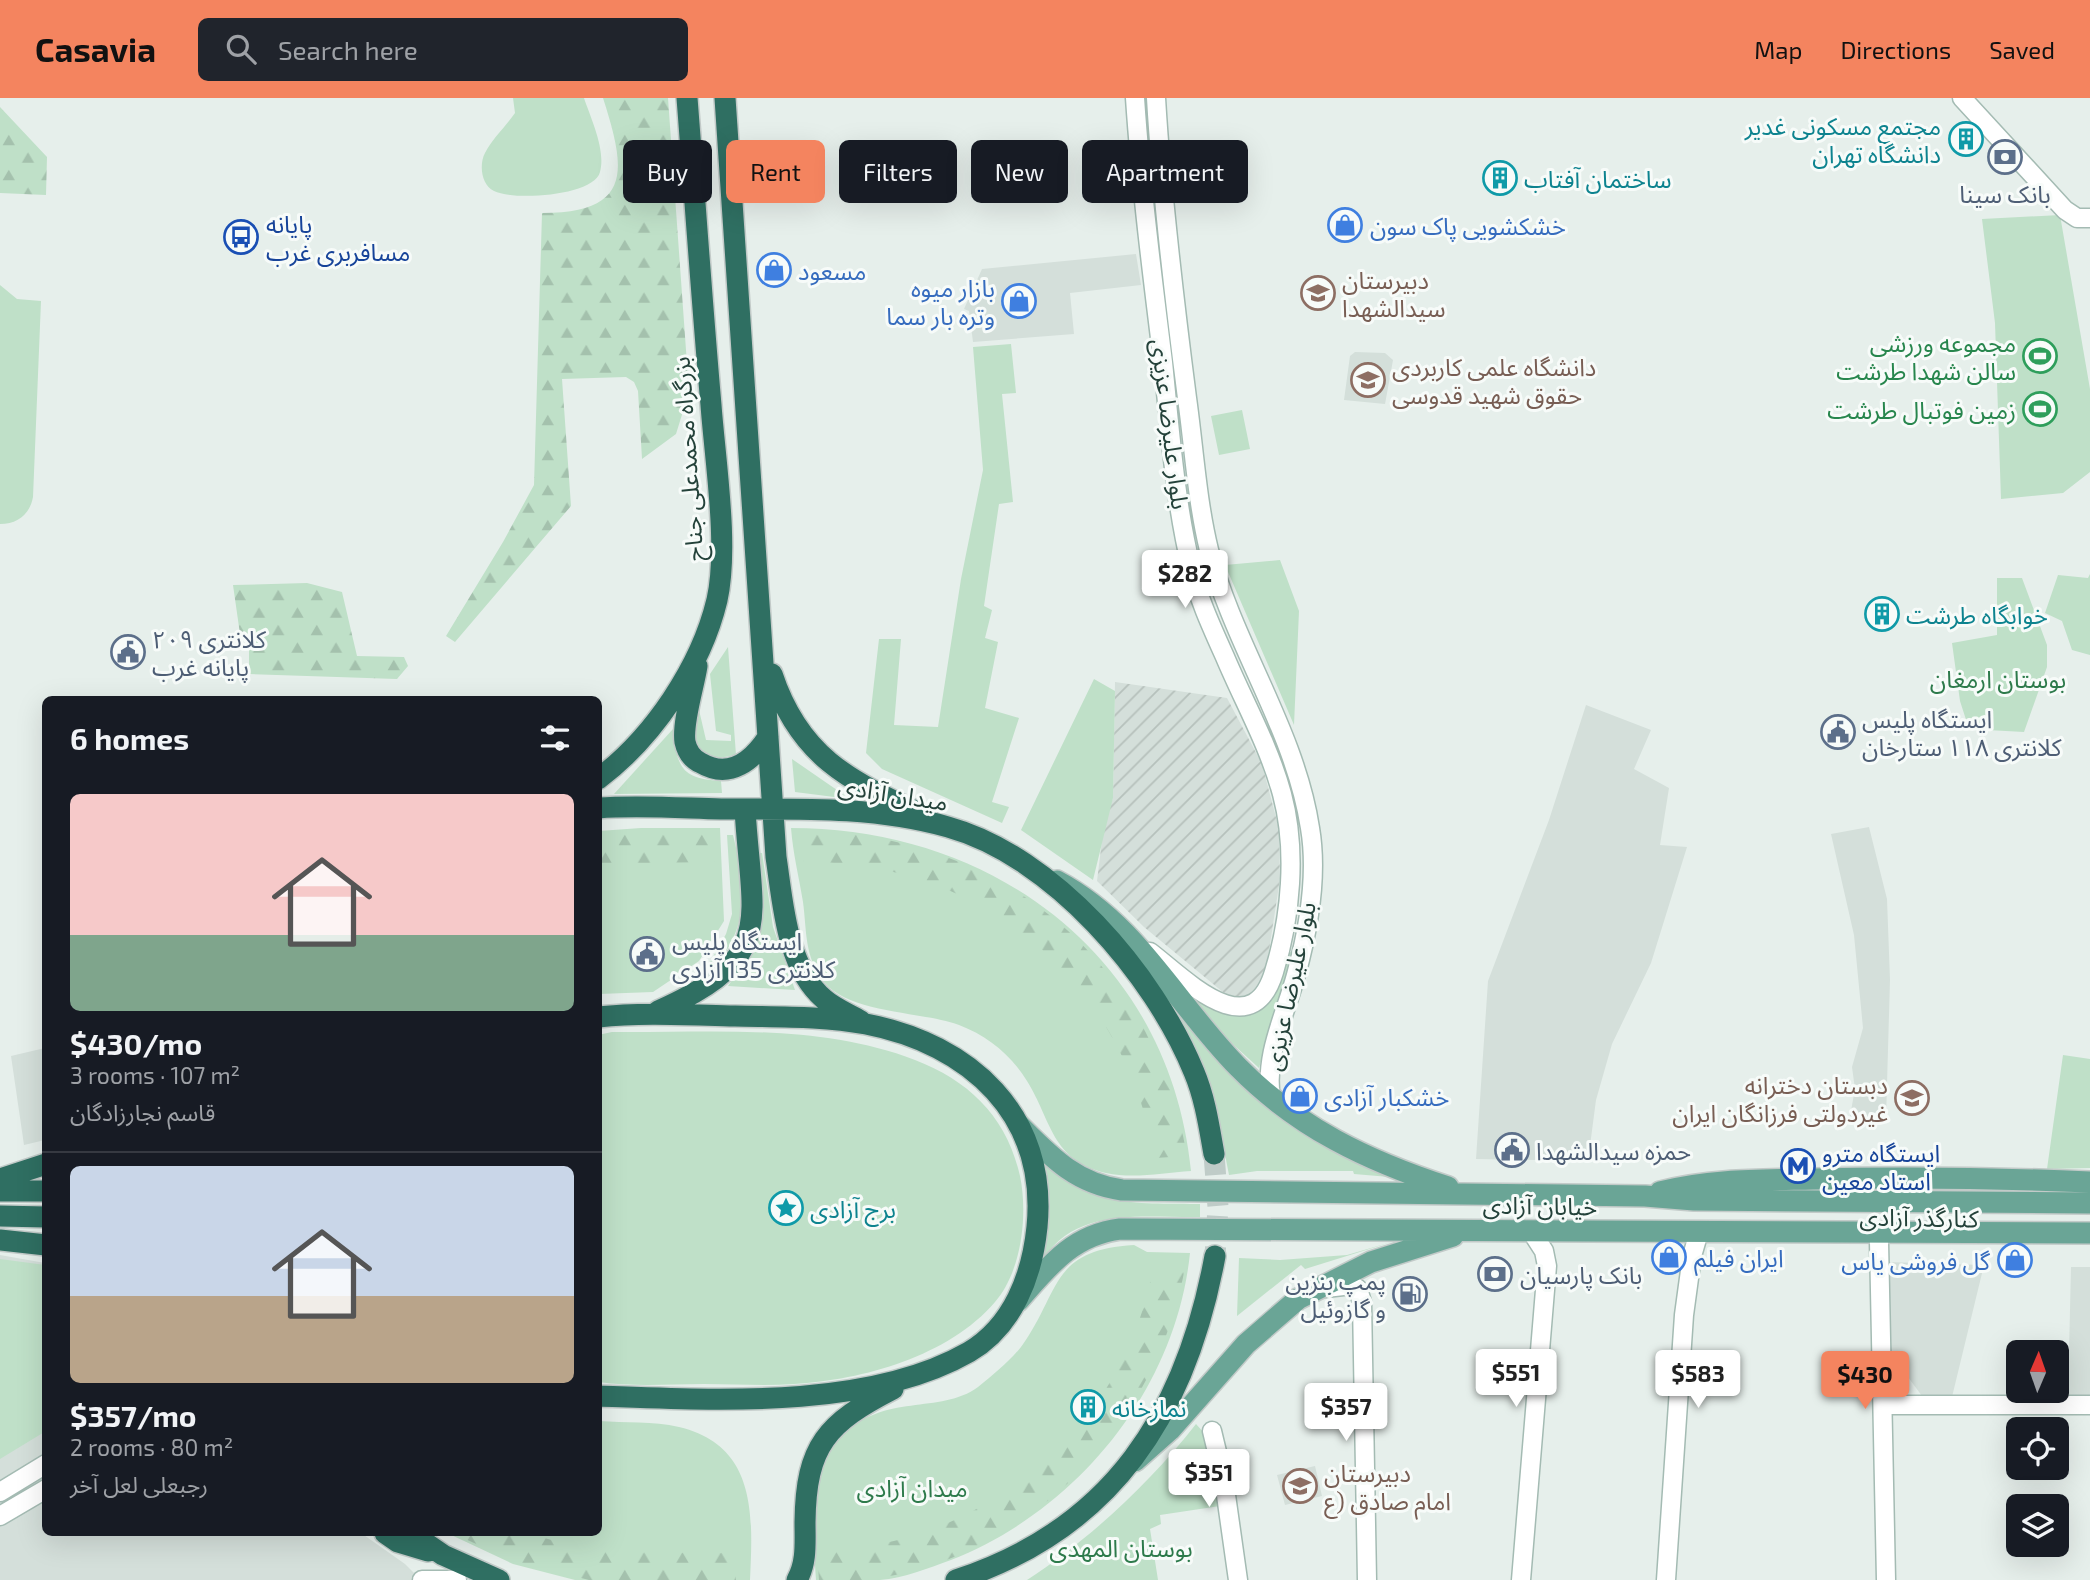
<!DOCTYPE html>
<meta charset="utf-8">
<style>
:root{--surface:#171b24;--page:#20242c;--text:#f1f3f6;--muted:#9ea1a6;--line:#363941;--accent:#f4845f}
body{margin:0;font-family:"Exo 2","Noto Sans Arabic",sans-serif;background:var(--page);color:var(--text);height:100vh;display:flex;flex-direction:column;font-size:26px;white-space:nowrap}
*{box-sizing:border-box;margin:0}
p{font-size:23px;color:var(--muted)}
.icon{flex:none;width:38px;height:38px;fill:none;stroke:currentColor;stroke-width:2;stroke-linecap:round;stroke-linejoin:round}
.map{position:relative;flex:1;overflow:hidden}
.sheet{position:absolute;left:42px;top:598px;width:560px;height:840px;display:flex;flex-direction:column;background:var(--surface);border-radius:10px;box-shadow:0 7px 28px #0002}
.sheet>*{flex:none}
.guide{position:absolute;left:623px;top:42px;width:665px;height:63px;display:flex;gap:14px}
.needle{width:46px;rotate:2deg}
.fabs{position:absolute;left:2006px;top:1242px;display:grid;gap:14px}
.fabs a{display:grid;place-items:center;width:63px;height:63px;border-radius:10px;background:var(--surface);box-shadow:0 7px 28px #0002;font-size:35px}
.price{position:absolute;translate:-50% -60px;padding:0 16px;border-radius:7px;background:#fff;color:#222;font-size:23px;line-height:46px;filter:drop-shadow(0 2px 4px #0008)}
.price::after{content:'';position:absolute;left:50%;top:42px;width:21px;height:16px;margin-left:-10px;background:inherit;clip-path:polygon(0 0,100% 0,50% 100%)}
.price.on{background:var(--accent);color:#111}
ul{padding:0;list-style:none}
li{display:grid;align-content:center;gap:14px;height:371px;padding:0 28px}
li+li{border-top:2px solid var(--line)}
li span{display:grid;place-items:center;height:217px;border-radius:10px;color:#555}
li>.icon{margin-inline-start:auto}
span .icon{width:126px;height:126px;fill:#fffc;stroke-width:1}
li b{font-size:30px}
h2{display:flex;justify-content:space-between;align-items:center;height:84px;padding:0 28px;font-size:30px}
.tag{padding:0 24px;border-radius:10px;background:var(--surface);box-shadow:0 7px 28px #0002;font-size:24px;line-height:63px}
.tag.on{background:var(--accent);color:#111}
header{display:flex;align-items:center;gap:42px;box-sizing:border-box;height:98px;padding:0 35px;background:var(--accent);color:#111}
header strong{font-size:33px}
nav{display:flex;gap:38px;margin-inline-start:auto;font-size:24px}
.search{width:490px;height:63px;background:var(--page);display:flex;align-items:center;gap:18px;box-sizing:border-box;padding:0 24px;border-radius:10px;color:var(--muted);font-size:26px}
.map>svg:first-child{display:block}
.built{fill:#d4dfda}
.industrial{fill:url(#industrial-furrows)}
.green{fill:#bfe0c8}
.forest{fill:url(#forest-firs)}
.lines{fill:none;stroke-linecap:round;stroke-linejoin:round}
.highway-tunnel{stroke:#bfccc8;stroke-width:21;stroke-dasharray:21 10;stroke-linecap:butt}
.secondary-casing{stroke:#a4bbb3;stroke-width:21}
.primary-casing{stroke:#c2cac8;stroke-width:24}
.highway-casing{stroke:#c2cac8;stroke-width:24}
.secondary{stroke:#fff;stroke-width:18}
.primary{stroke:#6aa596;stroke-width:21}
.highway{stroke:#2f6f62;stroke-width:21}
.labels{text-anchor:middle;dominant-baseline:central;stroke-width:6;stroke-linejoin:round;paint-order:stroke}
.culture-label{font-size:24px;fill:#0d838f;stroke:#f7fbf9;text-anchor:start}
.service-label{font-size:24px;fill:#4e5e75;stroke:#f7fbf9;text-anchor:start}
.transit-label{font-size:24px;fill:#164399;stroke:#f7fbf9;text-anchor:start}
.shop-label{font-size:24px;fill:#366cbe;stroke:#f7fbf9;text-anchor:start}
.education-label{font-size:24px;fill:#785e54;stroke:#f7fbf9;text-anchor:start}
.leisure-label{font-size:24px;fill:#27864d;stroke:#f7fbf9;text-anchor:end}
.street-label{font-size:24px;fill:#24423a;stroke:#f7fbf9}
.park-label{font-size:24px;fill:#2d7a4b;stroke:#f7fbf9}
</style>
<header>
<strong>Casavia</strong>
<div class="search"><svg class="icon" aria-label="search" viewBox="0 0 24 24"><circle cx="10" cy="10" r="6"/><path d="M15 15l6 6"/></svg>Search here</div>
<nav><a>Map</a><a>Directions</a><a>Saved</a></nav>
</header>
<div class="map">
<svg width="2090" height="1482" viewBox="0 0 2090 1482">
<defs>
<pattern id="industrial-furrows" width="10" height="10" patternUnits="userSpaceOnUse" patternTransform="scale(1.75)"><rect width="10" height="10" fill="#d4dfda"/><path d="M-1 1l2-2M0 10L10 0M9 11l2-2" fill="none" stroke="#b6c1bc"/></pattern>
<pattern id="forest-firs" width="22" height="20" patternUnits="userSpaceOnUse" patternTransform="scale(1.75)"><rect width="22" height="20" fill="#bfe0c8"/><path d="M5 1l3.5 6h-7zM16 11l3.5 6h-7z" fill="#a4c1ad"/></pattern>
</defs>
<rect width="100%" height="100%" fill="#e6efeb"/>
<!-- built -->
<path class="built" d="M1136,156l5,31 -71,8 4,41 -101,8 -4,-31 -5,-2 18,-40z
M1355,254l30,1 8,7 -8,44 -41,-4 6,-44z
M1586,607l65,25 -17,39 35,19 -9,57 27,2 -36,116 -39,81 -16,56 -8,61 -112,-2 12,-178 61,-161z
M1869,729l18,72 3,81 -4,139 -36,-3 5,-27 -3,-22 11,-39 -9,-93 -23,-101z
M45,950v92l-21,5 -13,-89z
M0,1157l45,8 1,270h315l44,31 16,16h-421z
M1886,1164l98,3 -32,132 -30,-1 -34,-46z
M2071,1169h19v129h-22z
M1315,1368l7,30 -37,9 -8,-30z"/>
<!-- industrial -->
<path class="industrial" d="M1115,584l112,16 35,66 17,65 1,50 -16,104 -10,12 -13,4 -17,-6 -80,-66 -47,-46 7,-57 9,-26z"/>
<!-- green -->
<path class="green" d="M513,0h71c7,21 22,52 16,74 -6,24 -86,29 -106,19 -13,-6 -15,-27 -9,-38 7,-14 21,-27 30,-40z
M2060,117l30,174v83l-27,21 -62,6 -6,-176 -13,-104z
M0,187l17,14 24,2 -8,196c-3,17 -15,27 -33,27z
M1011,246l5,49 -14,1 11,108 -14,2 -15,102 8,4 -7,28 13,4 -13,66 34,10 -27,84 17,5 -7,16 -120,-54 -16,-16 13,-114h22l-7,86 44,2 23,-148 22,-109 -10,-123z
M1242,312l8,39 -31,6 -8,-39z
M1280,462l19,51 -5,114 -69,-160z
M2090,476v81l-18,-5 -10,-29 -17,-8 13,-38 30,3z
M1997,480h25l25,67v22l-23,65 -55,-3 -9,-28 -8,-58 45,-8z
M728,549l8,108 -24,4c-25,-16 -19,-36 -16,-62l10,43 25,1v-6l-15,-4 -6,-57z
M1094,581l21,12 -2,107 -20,82 -72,-50z
M673,631c4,38 8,50 48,52l1,12 -108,1z
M792,661l58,40 -55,-7z
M641,730h79l4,93 -25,40 -46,31 -54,2v-163z
M791,730c206,0 379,132 400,343 -28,2 -58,8 -85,2 -55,-13 -54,-52 -79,-92 -16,-26 -39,-45 -68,-56 -38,-14 -109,-11 -135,-43 -20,-26 -17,-50 -21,-80 -4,-25 -10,-48 -12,-74z
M727,737h6c13,53 17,91 -20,134l-4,-5 17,-30 6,-20z
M759,755h3l11,74 22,63 -67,-4c38,-53 37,-69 31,-133z
M1129,844l109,137 175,100 -59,-5 -1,-3h-96l-28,4 -10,-51z
M1287,853l6,2 -34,115 -33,-30 -46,-55 36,25 54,-11 13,-23z
M612,934c101,1 206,-9 303,28 55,21 92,58 105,116 8,38 2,95 -25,126 -46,54 -132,78 -201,82 -30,2 -60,0 -90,0 -34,0 -71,3 -105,-2l-1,-347z
M2063,957l27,4v109l-43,1z
M1045,1061c33,50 102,44 155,45v13c-55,1 -122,-11 -156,41l6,-55z
M1395,1143l-90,28 -4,-4 -64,51 2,-58 41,2 67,-5z
M1134,1147l13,7 43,1c-14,136 -112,257 -239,307 -22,8 -47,18 -71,20 -21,0 -43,0 -64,0 -3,-46 -8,-106 25,-143 42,-45 99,-22 137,-50 15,-12 31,-25 43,-40 40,-55 28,-97 113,-102z
M0,1161l45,6 1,166 -46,28z
M599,1323c26,2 54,0 80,6 78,19 74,88 71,153h-175l-62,-16 -66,-31h151z
M1196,1326l9,10 15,72 -60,9 1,9 -11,5 8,51h-131c63,-41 123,-97 169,-156z"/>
<!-- forest -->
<path class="forest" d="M603,0h65l21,294 -13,42 -34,25 -4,-68 -4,-9 -8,-5 -64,2 9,127 -116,136 -9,-6 57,-94 31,-57 8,-272c93,0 83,-46 61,-115z
M0,9l47,50 -1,38 -46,-2z
M307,485l35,9 15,64 47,1 4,9 -11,13 -148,-5v-40h-9l-7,-49z
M641,733h74v31l-116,2v-31z
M800,733c199,1 353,128 387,325l-32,2c-31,-175 -172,-298 -351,-296z
M1185,1169c-28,158 -156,293 -319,313 -15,0 -32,0 -47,0l-2,-28c165,-6 306,-120 336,-284z
M452,1435h74l44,12 47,7 118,1 1,27h-147l-75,-19z"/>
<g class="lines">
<!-- highway-tunnel -->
<path class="highway-tunnel" d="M1214,1056l4,53 -3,49"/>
<!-- secondary casing -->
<g class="secondary-casing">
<path id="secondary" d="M1135,0c6,88 17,176 28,264 7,68 12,139 28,205 7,31 21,61 34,90 19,45 44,89 57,137 15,56 9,123 -8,178 -23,77 -91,5 -124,-20
M1156,0c6,101 18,200 31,300 7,50 10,103 22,152 25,96 86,180 101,278 8,47 -2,103 -14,147 -11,41 -32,80 -25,123
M1962,0l103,112 12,8h13
M1879,1144l7,338
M1326,1190l26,-3 6,4 4,13 5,278
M1884,1307h206
M1212,1333l12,50 14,99
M0,1394l46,-28
M0,1418l46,-27
M422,1482h35
M1521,1482l26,-314 -3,-15 -13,-20
M1666,1482l18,-265 8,-59 7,-24"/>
</g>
<!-- primary casing -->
<g class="primary-casing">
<path id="primary" d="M1057,783c81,43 119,123 181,186 60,61 130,94 210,120
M1019,1027c31,31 57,59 103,65l523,6 49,4 396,3
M1660,1094c50,-13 101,-12 153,-13 92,-2 185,-1 277,3
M1018,1203c30,-34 54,-66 102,-72l970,4
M1135,1363l35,-31 76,-86 52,-45 73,-37 82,-26"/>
</g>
<!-- highway casing -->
<g class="highway-casing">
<path id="highway" d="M725,0l51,759c7,46 10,109 48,142 10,9 25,15 37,22
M697,568c-3,20 -15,57 -12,76 2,9 7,17 16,21 29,17 52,-3 67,-26
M772,576c27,82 76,106 149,140
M598,681c55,-41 103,-112 119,-179 12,-53 -2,-140 -6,-195 -9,-102 -16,-205 -24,-307
M598,710c41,-3 82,0 123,1 75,0 153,-3 227,18 105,29 206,147 246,245 11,26 15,54 20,82
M658,913c121,-54 93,-91 87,-202
M598,919c46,-5 91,-2 137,-1 43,1 89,0 131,8 104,20 182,91 171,203 -5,49 -24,99 -68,125 -101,58 -257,48 -371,44
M0,1081l46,-15
M0,1093h46
M0,1118l46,1
M0,1142l46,5
M385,1435l13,9 30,9
M411,1435l32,22 56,25
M797,1482c10,-18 8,-37 8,-58 1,-77 22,-99 88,-133
M956,1482c157,-51 230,-167 259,-324"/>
</g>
<!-- secondary -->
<use href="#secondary" class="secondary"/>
<!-- primary -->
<use href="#primary" class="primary"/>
<!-- highway -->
<use href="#highway" class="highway"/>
</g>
<!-- icons -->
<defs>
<g id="building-ring" transform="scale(1.75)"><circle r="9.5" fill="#f7fbf9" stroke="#0f9aa8" stroke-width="1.5"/><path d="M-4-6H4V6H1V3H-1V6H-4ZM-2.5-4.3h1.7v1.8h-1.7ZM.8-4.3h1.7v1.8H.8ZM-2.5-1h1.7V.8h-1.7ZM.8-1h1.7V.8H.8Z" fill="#0f9aa8"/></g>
<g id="bank-ring" transform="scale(1.75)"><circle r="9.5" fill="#f7fbf9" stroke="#5c6f8a" stroke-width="1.5"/><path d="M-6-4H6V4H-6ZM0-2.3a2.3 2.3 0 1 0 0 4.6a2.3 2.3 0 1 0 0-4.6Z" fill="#5c6f8a"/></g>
<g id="shop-ring" transform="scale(1.75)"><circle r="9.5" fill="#f7fbf9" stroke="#3f7fe0" stroke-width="1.5"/><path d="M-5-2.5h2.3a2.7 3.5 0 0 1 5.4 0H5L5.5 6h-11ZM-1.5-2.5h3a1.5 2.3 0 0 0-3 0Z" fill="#3f7fe0"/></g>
<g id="bus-ring" transform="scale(1.75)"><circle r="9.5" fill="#f7fbf9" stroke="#1a4fb4" stroke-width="1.5"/><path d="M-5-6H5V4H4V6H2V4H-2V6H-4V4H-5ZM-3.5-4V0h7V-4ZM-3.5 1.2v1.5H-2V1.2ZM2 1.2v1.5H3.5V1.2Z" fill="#1a4fb4"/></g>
<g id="school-ring" transform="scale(1.75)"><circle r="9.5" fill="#f7fbf9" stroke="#8d6e63" stroke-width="1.5"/><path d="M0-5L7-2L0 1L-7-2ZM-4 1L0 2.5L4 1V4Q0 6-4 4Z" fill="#8d6e63"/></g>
<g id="stadium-ring" transform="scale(1.75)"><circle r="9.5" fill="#f7fbf9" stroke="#2e9e5b" stroke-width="1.5"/><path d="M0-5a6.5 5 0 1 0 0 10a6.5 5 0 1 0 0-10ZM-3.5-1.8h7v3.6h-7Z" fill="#2e9e5b"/></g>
<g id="university-ring" transform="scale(1.75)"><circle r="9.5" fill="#f7fbf9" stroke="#8d6e63" stroke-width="1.5"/><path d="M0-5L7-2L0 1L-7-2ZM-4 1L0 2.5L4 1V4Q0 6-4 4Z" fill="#8d6e63"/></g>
<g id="civic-ring" transform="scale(1.75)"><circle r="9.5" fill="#f7fbf9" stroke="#5c6f8a" stroke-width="1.5"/><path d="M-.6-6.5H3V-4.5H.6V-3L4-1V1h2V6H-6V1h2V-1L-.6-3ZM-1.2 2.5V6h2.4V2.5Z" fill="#5c6f8a"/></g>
<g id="metro-ring" transform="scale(1.75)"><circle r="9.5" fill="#f7fbf9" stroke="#1a4fb4" stroke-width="1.5"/><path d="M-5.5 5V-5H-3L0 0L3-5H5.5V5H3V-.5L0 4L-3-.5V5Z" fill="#1a4fb4"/></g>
<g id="sight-ring" transform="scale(1.75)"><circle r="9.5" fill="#f7fbf9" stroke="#0f9aa8" stroke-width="1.5"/><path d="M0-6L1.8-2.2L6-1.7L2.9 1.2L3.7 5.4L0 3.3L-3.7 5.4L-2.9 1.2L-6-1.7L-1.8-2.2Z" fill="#0f9aa8"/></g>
<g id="fuel-ring" transform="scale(1.75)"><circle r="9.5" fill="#f7fbf9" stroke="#5c6f8a" stroke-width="1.5"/><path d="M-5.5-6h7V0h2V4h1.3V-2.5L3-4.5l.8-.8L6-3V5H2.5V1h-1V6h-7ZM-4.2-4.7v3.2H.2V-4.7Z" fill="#5c6f8a"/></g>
</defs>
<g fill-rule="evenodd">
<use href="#building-ring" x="1966" y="41"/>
<use href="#bank-ring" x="2005" y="59"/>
<use href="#building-ring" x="1500" y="80"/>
<use href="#shop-ring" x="1345" y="127"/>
<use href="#bus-ring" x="241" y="139"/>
<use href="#shop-ring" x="774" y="172"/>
<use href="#school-ring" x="1318" y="195"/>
<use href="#shop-ring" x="1019" y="203"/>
<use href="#stadium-ring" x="2040" y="258"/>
<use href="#university-ring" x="1368" y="282"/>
<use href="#stadium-ring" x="2040" y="311"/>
<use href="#building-ring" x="1882" y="516"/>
<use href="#civic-ring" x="128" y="554"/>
<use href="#civic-ring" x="1838" y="634"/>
<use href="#civic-ring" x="647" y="856"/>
<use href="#shop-ring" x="1300" y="998"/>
<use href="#school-ring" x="1912" y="1000"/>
<use href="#civic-ring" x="1512" y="1052"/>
<use href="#metro-ring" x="1798" y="1068"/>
<use href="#sight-ring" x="786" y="1110"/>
<use href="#shop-ring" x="1669" y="1159"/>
<use href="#shop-ring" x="2015" y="1162"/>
<use href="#bank-ring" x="1495" y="1176"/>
<use href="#fuel-ring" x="1410" y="1196"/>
<use href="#building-ring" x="1088" y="1309"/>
<use href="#school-ring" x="1300" y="1388"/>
</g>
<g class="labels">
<!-- culture labels -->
<g class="culture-label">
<text x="1941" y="27" text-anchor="end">مجتمع مسکونی غدیر<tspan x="1941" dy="28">دانشگاه تهران</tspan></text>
<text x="1524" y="80">ساختمان آفتاب</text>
<text x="1906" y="516">خوابگاه طرشت</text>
<text x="810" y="1110">برج آزادی</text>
<text x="1112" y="1309">نمازخانه</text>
</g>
<!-- service labels -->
<g class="service-label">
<text x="2005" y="95" text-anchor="middle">بانک سینا</text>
<text x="152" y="540">کلانتری ۲۰۹<tspan x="152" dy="28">پایانه غرب</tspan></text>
<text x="1862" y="620">ایستگاه پلیس<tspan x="1862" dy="28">کلانتری ۱۱۸ ستارخان</tspan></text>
<text x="672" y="842">ایستگاه پلیس<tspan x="672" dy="28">کلانتری 135 آزادی</tspan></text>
<text x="1536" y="1052">حمزه سیدالشهدا</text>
<text x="1520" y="1176">بانک پارسیان</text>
<text x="1386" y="1182" text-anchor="end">پمپ بنزین<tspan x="1386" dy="28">و گازوئیل</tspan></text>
</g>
<!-- transit labels -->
<g class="transit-label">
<text x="266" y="125">پایانه<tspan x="266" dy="28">مسافربری غرب</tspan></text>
<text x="1822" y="1054">ایستگاه مترو<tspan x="1822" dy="28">استاد معین</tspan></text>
</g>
<!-- shop labels -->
<g class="shop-label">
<text x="1370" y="127">خشکشویی پاک سون</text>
<text x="798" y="172">مسعود</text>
<text x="995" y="189" text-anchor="end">بازار میوه<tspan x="995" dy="28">وتره بار سما</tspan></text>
<text x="1324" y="998">خشکبار آزادی</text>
<text x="1694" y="1159">ایران فیلم</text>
<text x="1990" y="1162" text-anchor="end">گل فروشی یاس</text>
</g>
<!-- education labels -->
<g class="education-label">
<text x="1342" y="181">دبيرستان<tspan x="1342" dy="28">سیدالشهدا</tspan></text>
<text x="1392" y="268">دانشگاه علمی کاربردی<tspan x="1392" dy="28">حقوق شهید قدوسی</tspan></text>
<text x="1888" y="986" text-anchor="end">دبستان دخترانه<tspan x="1888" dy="28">غیردولتی فرزانگان ايران</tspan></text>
<text x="1324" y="1374">دبیرستان<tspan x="1324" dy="28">امام صادق (ع</tspan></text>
</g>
<!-- leisure labels -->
<g class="leisure-label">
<text x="2016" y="244">مجموعه ورزشی<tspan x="2016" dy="28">سالن شهدا طرشت</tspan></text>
<text x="2016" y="311">زمین فوتبال طرشت</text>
</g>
<!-- street labels -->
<g class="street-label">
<text transform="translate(1171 326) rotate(83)">بلوار علیرضا عزیزی</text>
<text transform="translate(687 361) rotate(-94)">بزرگراه محمدعلی جناح</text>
<text transform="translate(893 695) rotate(9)">میدان آزادی</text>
<text transform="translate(1289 888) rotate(-78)">بلوار علیرضا عزیزی</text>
<text transform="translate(1540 1107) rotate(1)">خیابان آزادی</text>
<text transform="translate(1919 1119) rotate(1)">کنارگذر آزادی</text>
</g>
<!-- park labels -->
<g class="park-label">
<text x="1998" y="580">بوستان ارمغان</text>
<text x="912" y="1389">میدان آزادی</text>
<text x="1121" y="1449">بوستان المهدی</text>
</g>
</g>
</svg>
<div class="fabs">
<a><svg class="needle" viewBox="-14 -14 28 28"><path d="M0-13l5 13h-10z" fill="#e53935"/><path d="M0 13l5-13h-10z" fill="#9ea1a6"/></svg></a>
<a><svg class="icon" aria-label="locate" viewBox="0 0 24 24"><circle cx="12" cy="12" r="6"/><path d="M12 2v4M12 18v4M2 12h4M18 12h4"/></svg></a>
<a><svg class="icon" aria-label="layers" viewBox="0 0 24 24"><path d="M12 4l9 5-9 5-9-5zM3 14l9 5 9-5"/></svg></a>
</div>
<b class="price" style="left:1185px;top:512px">$282</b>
<b class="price" style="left:1516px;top:1311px">$551</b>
<b class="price" style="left:1698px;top:1312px">$583</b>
<b class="price on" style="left:1865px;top:1313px">$430</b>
<b class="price" style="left:1346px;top:1345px">$357</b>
<b class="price" style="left:1209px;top:1411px">$351</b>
<div class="guide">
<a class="tag">Buy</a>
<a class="tag on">Rent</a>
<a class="tag">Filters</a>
<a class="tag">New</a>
<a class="tag">Apartment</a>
</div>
<section class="sheet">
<h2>6 homes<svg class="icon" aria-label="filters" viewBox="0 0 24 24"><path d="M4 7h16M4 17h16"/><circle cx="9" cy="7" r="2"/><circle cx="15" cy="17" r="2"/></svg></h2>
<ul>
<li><span style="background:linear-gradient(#f6c9c9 65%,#7fa58c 0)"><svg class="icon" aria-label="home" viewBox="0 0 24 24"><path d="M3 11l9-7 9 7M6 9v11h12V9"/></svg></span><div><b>$430/mo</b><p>3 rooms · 107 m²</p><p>قاسم نجارزادگان</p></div></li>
<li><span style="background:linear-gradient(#c9d6e8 60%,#b9a48a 0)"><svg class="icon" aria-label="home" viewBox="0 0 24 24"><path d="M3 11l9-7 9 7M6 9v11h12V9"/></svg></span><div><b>$357/mo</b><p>2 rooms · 80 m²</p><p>رجبعلی لعل آخر</p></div></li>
</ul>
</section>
</div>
